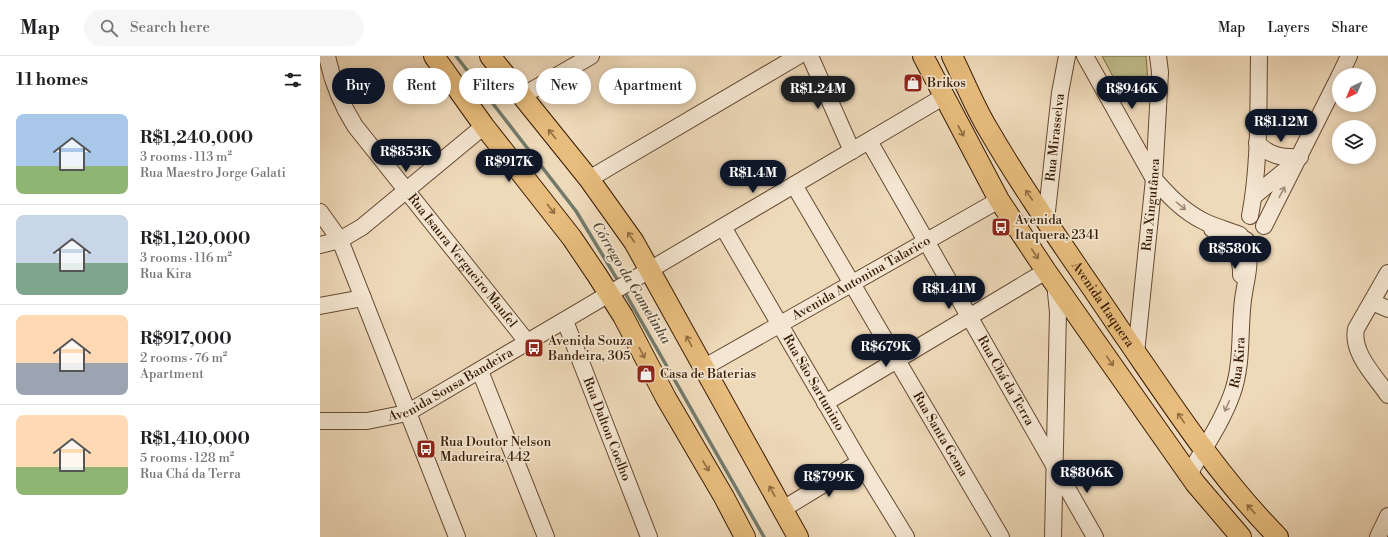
<!DOCTYPE html>
<meta charset="utf-8">
<style>
:root{--surface:#fff;--page:#f6f6f6;--text:#202124;--muted:#757577;--line:#e0e0e0;--accent:#111827}
body{margin:0;font-family:"Libre Bodoni",serif;background:var(--page);color:var(--text);height:100vh;display:flex;flex-direction:column;font-size:15px;white-space:nowrap}
*{box-sizing:border-box;margin:0}
p{font-size:13px;color:var(--muted)}
.icon{flex:none;width:22px;height:22px;fill:none;stroke:currentColor;stroke-width:2;stroke-linecap:round;stroke-linejoin:round}
.map{position:relative;flex:1;overflow:hidden}
.sheet{display:flex;flex-direction:column;background:var(--surface);width:320px}
.sheet>*{flex:none}
.top-card{position:absolute;left:12px;top:12px;width:380px;height:36px;display:flex;gap:8px}
.needle{width:26px;rotate:224deg}
.fabs{position:absolute;left:1012px;top:12px;display:grid;gap:8px}
.fabs a{display:grid;place-items:center;width:44px;height:44px;border-radius:50%;background:var(--surface);box-shadow:0 2px 10px #0003;font-size:20px}
.price{position:absolute;translate:-50% -34px;padding:0 9px;border-radius:14px;background:var(--accent);color:#fff;font-size:13px;line-height:26px;filter:drop-shadow(0 1px 2px #0008)}
.price::after{content:'';position:absolute;left:50%;top:24px;width:12px;height:9px;margin-left:-6px;background:inherit;clip-path:polygon(0 0,100% 0,50% 100%)}
.price.current{background:#222;color:#fff}
ul{padding:0;list-style:none}
li{display:flex;align-items:center;gap:12px;height:100px;padding:0 16px}
li+li{border-top:1px solid var(--line)}
li span{display:grid;place-items:center;flex:none;width:112px;height:80px;border-radius:8px;color:#555}
li>.icon{margin-inline-start:auto}
span .icon{width:48px;height:48px;fill:#fffc;stroke-width:1}
li b{font-size:17px}
h2{display:flex;justify-content:space-between;align-items:center;height:48px;padding:0 16px;font-size:17px}
.pill{padding:0 14px;border-radius:18px;background:var(--surface);box-shadow:0 2px 10px #0003;font-size:14px;line-height:36px}
.pill.current{background:var(--accent);color:#fff}
header{display:flex;align-items:center;gap:24px;box-sizing:border-box;height:56px;padding:0 20px;background:var(--surface);border-bottom:1px solid var(--line)}
header strong{font-size:19px}
nav{display:flex;gap:22px;margin-inline-start:auto;font-size:14px}
.search{width:280px;height:36px;background:var(--page);display:flex;align-items:center;gap:10px;box-sizing:border-box;padding:0 14px;border-radius:22px;color:var(--muted);font-size:15px}
main{display:flex;flex:1;min-height:0}
.map>svg:first-child{display:block}
.green{fill:#bfbe8b;stroke:#7b6c48}
.lines{fill:none;stroke-linecap:round;stroke-linejoin:round}
.stream{stroke:#727a6b;stroke-width:3.5}
.minor-casing{stroke:#654a31;stroke-width:18}
.major-casing{stroke:#371b04;stroke-width:22}
.minor{stroke:#f4e6d2;stroke-width:16}
.major{stroke:#e7bc7c;stroke-width:20}
.oneway{stroke:#8f6c40}
.oneway2{stroke:#9f8b75}
.labels{text-anchor:middle;dominant-baseline:central;stroke-width:3.5;stroke-linejoin:round;paint-order:stroke}
.poi-label{font-size:13px;fill:#371b04;stroke:#f4e6d2;text-anchor:start}
.street-label{font-size:13px;fill:#371b04;stroke:#f4e6d2}
.water-label{font-size:14px;font-style:italic;fill:#544b38;stroke:#f4e6d2}
</style>
<header>
<strong>Map</strong>
<div class="search"><svg class="icon" aria-label="search" viewBox="0 0 24 24"><circle cx="10" cy="10" r="6"/><path d="M15 15l6 6"/></svg>Search here</div>
<nav><a>Map</a><a>Layers</a><a>Share</a></nav>
</header>
<main>
<section class="sheet">
<h2>11 homes<svg class="icon" aria-label="filters" viewBox="0 0 24 24"><path d="M4 7h16M4 17h16"/><circle cx="9" cy="7" r="2"/><circle cx="15" cy="17" r="2"/></svg></h2>
<ul>
<li><span style="background:linear-gradient(#a9c7e8 65%,#8fb573 0)"><svg class="icon" aria-label="home" viewBox="0 0 24 24"><path d="M3 11l9-7 9 7M6 9v11h12V9"/></svg></span><div><b>R$1,240,000</b><p>3 rooms · 113 m²</p><p>Rua Maestro Jorge Galati</p></div></li>
<li><span style="background:linear-gradient(#c9d6e8 60%,#7fa58c 0)"><svg class="icon" aria-label="home" viewBox="0 0 24 24"><path d="M3 11l9-7 9 7M6 9v11h12V9"/></svg></span><div><b>R$1,120,000</b><p>3 rooms · 116 m²</p><p>Rua Kira</p></div></li>
<li><span style="background:linear-gradient(#ffd9b3 60%,#9aa5b1 0)"><svg class="icon" aria-label="home" viewBox="0 0 24 24"><path d="M3 11l9-7 9 7M6 9v11h12V9"/></svg></span><div><b>R$917,000</b><p>2 rooms · 76 m²</p><p>Apartment</p></div></li>
<li><span style="background:linear-gradient(#ffd9b3 65%,#8fb573 0)"><svg class="icon" aria-label="home" viewBox="0 0 24 24"><path d="M3 11l9-7 9 7M6 9v11h12V9"/></svg></span><div><b>R$1,410,000</b><p>5 rooms · 128 m²</p><p>Rua Chá da Terra</p></div></li>
</ul>
</section>
<div class="map">
<svg width="1068" height="481" viewBox="0 0 1068 481">
<rect width="100%" height="100%" fill="#eed9b9"/>
<filter id="stains"><feTurbulence type="fractalNoise" baseFrequency=".005" numOctaves="4"/><feColorMatrix values="0 0 0 0 .2 0 0 0 0 .09 0 0 0 0 .02 0 0 0 .5 -.17"/></filter>
<radialGradient id="worn" r=".72"><stop offset=".6" stop-color="#630" stop-opacity="0"/><stop offset="1" stop-color="#630" stop-opacity=".3"/></radialGradient>
<!-- green -->
<path class="green" d="M782,0h44c1,14 6,42 -13,44l-8,-5 -6,-7z"/>
<g class="lines">
<!-- stream -->
<path class="stream" d="M136,0l120,155 44,73
M304,235l140,246"/>
<!-- minor casing -->
<g class="minor-casing">
<g id="minor">
<path id="s1" d="M7,0c5,25 14,48 28,70l173,217"/>
<path d="M490,0l42,95"/>
<path d="M765,0l69,123c14,16 29,32 49,42 12,6 25,9 37,14"/>
<path d="M1020,19l9,-19"/>
<path d="M202,40l69,-40"/>
<path id="s2" d="M549,85l226,396"/>
<path d="M937,87c13,13 25,15 43,14"/>
<path d="M269,123l209,-123"/>
<path id="s3" d="M474,129l207,352"/>
<path d="M934,140l40,-33"/>
<path d="M0,156l20,28 117,297"/>
<path d="M930,160c10,-52 8,-107 9,-160"/>
<path id="s4" d="M726,164l14,-127 7,-37"/>
<path d="M944,170l75,-149"/>
<path id="s5" d="M403,171l137,235 46,75"/>
<path d="M892,173c17,13 30,23 29,46"/>
<path d="M0,189l20,-5 22,-13 122,-101"/>
<path d="M1068,217l-32,56c-5,24 20,48 32,66"/>
<path d="M1052,246l16,7"/>
<path d="M0,250l43,-8"/>
<path id="s6" d="M245,265l84,216"/>
<path id="s7" d="M816,297l18,-174 6,-107 -2,-16"/>
<path id="s8" d="M383,312l296,-168"/>
<path d="M160,315l66,166"/>
<path d="M505,347l221,-132"/>
<path id="s9" d="M0,365h47l40,-8 536,-316"/>
<path id="s10" d="M869,418c15,-26 33,-52 43,-80 11,-30 7,-63 11,-94 3,-23 9,-36 3,-60"/>
<path d="M463,453l77,-47"/>
<path d="M733,481l5,-225 -3,-29"/>
<path d="M1058,481l10,-21"/>
</g>
</g>
<!-- major casing -->
<g class="major-casing">
<g id="major">
<path d="M114,0l50,70 88,112 25,37 26,41 43,82 58,99 21,40"/>
<path d="M170,0l99,123 45,63 164,295"/>
<path d="M603,0l76,144 47,71 149,212 46,54"/>
<path id="s11" d="M632,0c12,24 22,50 36,73 40,69 87,133 131,199 50,72 97,146 159,209"/>
</g>
</g>
<!-- minor -->
<use href="#minor" class="minor"/>
<!-- major -->
<use href="#major" class="major"/>
</g>
<!-- one-way arrows -->
<defs><path id="oneway-shaft" d="M-6 0H5M1.5-3L5.5 0L1.5 3" fill="none" stroke-width="1.6" stroke-linecap="round" stroke-linejoin="round"/></defs>
<g class="oneway">
<use href="#oneway-shaft" transform="translate(641 75) rotate(62)"/>
<use href="#oneway-shaft" transform="translate(232 78) rotate(-129)"/>
<use href="#oneway-shaft" transform="translate(709 139) rotate(-124)"/>
<use href="#oneway-shaft" transform="translate(231 153) rotate(52)"/>
<use href="#oneway-shaft" transform="translate(311 181) rotate(-124)"/>
<use href="#oneway-shaft" transform="translate(715 198) rotate(56)"/>
<use href="#oneway-shaft" transform="translate(369 285) rotate(-118)"/>
<use href="#oneway-shaft" transform="translate(322 297) rotate(63)"/>
<use href="#oneway-shaft" transform="translate(790 305) rotate(55)"/>
<use href="#oneway-shaft" transform="translate(861 362) rotate(-125)"/>
<use href="#oneway-shaft" transform="translate(386 410) rotate(59)"/>
<use href="#oneway-shaft" transform="translate(452 435) rotate(-119)"/>
<use href="#oneway-shaft" transform="translate(931 453) rotate(-132)"/>
</g>
<g class="oneway2">
<use href="#oneway-shaft" transform="translate(962 136) rotate(-62)"/>
<use href="#oneway-shaft" transform="translate(861 150) rotate(39)"/>
<use href="#oneway-shaft" transform="translate(907 350) rotate(114)"/>
</g>
<!-- icons -->
<defs>
<g id="shop-square" transform="scale(1)"><rect x="-9" y="-9" width="18" height="18" rx="4" fill="#8f2418" stroke="#f4e6d2"/><path d="M-5-2.5h2.3a2.7 3.5 0 0 1 5.4 0H5L5.5 6h-11ZM-1.5-2.5h3a1.5 2.3 0 0 0-3 0Z" fill="#fff"/></g>
<g id="bus-square" transform="scale(1)"><rect x="-9" y="-9" width="18" height="18" rx="4" fill="#8f2418" stroke="#f4e6d2"/><path d="M-5-6H5V4H4V6H2V4H-2V6H-4V4H-5ZM-3.5-4V0h7V-4ZM-3.5 1.2v1.5H-2V1.2ZM2 1.2v1.5H3.5V1.2Z" fill="#fff"/></g>
</defs>
<g fill-rule="evenodd">
<use href="#shop-square" x="593" y="27"/>
<use href="#bus-square" x="681" y="171"/>
<use href="#bus-square" x="214" y="292"/>
<use href="#shop-square" x="326" y="318"/>
<use href="#bus-square" x="106" y="393"/>
</g>
<g class="labels">
<!-- poi labels -->
<g class="poi-label">
<text x="607" y="27">Brikos</text>
<text x="695" y="164">Avenida<tspan x="695" dy="15">Itaquera, 2341</tspan></text>
<text x="228" y="285">Avenida Souza<tspan x="228" dy="15">Bandeira, 305</tspan></text>
<text x="340" y="318">Casa de Baterias</text>
<text x="120" y="386">Rua Doutor Nelson<tspan x="120" dy="15">Madureira, 442</tspan></text>
</g>
<!-- street labels -->
<g class="street-label">
<text stroke="none"><textPath href="#s4" startOffset="83">Rua Mirasselva</textPath></text>
<text stroke="none"><textPath href="#s7" startOffset="149">Rua Xingutânea</textPath></text>
<text stroke="none"><textPath href="#s1" startOffset="248">Rua Isaura Vergueiro Maufel</textPath></text>
<text stroke="none"><textPath href="#s8" startOffset="182">Avenida Antonina Talarico</textPath></text>
<text stroke="none"><textPath href="#s11" startOffset="291">Avenida Itaquera</textPath></text>
<text stroke="none"><textPath href="#s10" startOffset="123">Rua Kira</textPath></text>
<text stroke="none"><textPath href="#s2" startOffset="276">Rua Chá da Terra</textPath></text>
<text stroke="none"><textPath href="#s5" startOffset="180">Rua São Sartunino</textPath></text>
<text stroke="none"><textPath href="#s9" startOffset="139">Avenida Sousa Bandeira</textPath></text>
<text stroke="none"><textPath href="#s6" startOffset="116">Rua Dalton Coelho</textPath></text>
<text stroke="none"><textPath href="#s3" startOffset="289">Rua Santa Gema</textPath></text>
</g>
<!-- water labels -->
<g class="water-label">
<text transform="translate(311 227) rotate(59)">Córrego da Gamelinha</text>
</g>
</g>
<rect width="100%" height="100%" filter="url(#stains)"/>
<rect width="100%" height="100%" fill="url(#worn)"/>
</svg>
<div class="fabs">
<a><svg class="needle" viewBox="-14 -14 28 28"><path d="M0-13l5 13h-10z" fill="#e53935"/><path d="M0 13l5-13h-10z" fill="#757577"/></svg></a>
<a><svg class="icon" aria-label="layers" viewBox="0 0 24 24"><path d="M12 4l9 5-9 5-9-5zM3 14l9 5 9-5"/></svg></a>
</div>
<b class="price current" style="left:498px;top:54px">R$1.24M</b>
<b class="price" style="left:812px;top:54px">R$946K</b>
<b class="price" style="left:961px;top:87px">R$1.12M</b>
<b class="price" style="left:86px;top:117px">R$853K</b>
<b class="price" style="left:189px;top:127px">R$917K</b>
<b class="price" style="left:433px;top:138px">R$1.4M</b>
<b class="price" style="left:915px;top:214px">R$580K</b>
<b class="price" style="left:629px;top:254px">R$1.41M</b>
<b class="price" style="left:566px;top:312px">R$679K</b>
<b class="price" style="left:767px;top:438px">R$806K</b>
<b class="price" style="left:509px;top:442px">R$799K</b>
<div class="top-card">
<a class="pill current">Buy</a>
<a class="pill">Rent</a>
<a class="pill">Filters</a>
<a class="pill">New</a>
<a class="pill">Apartment</a>
</div>
</div>
</main>
